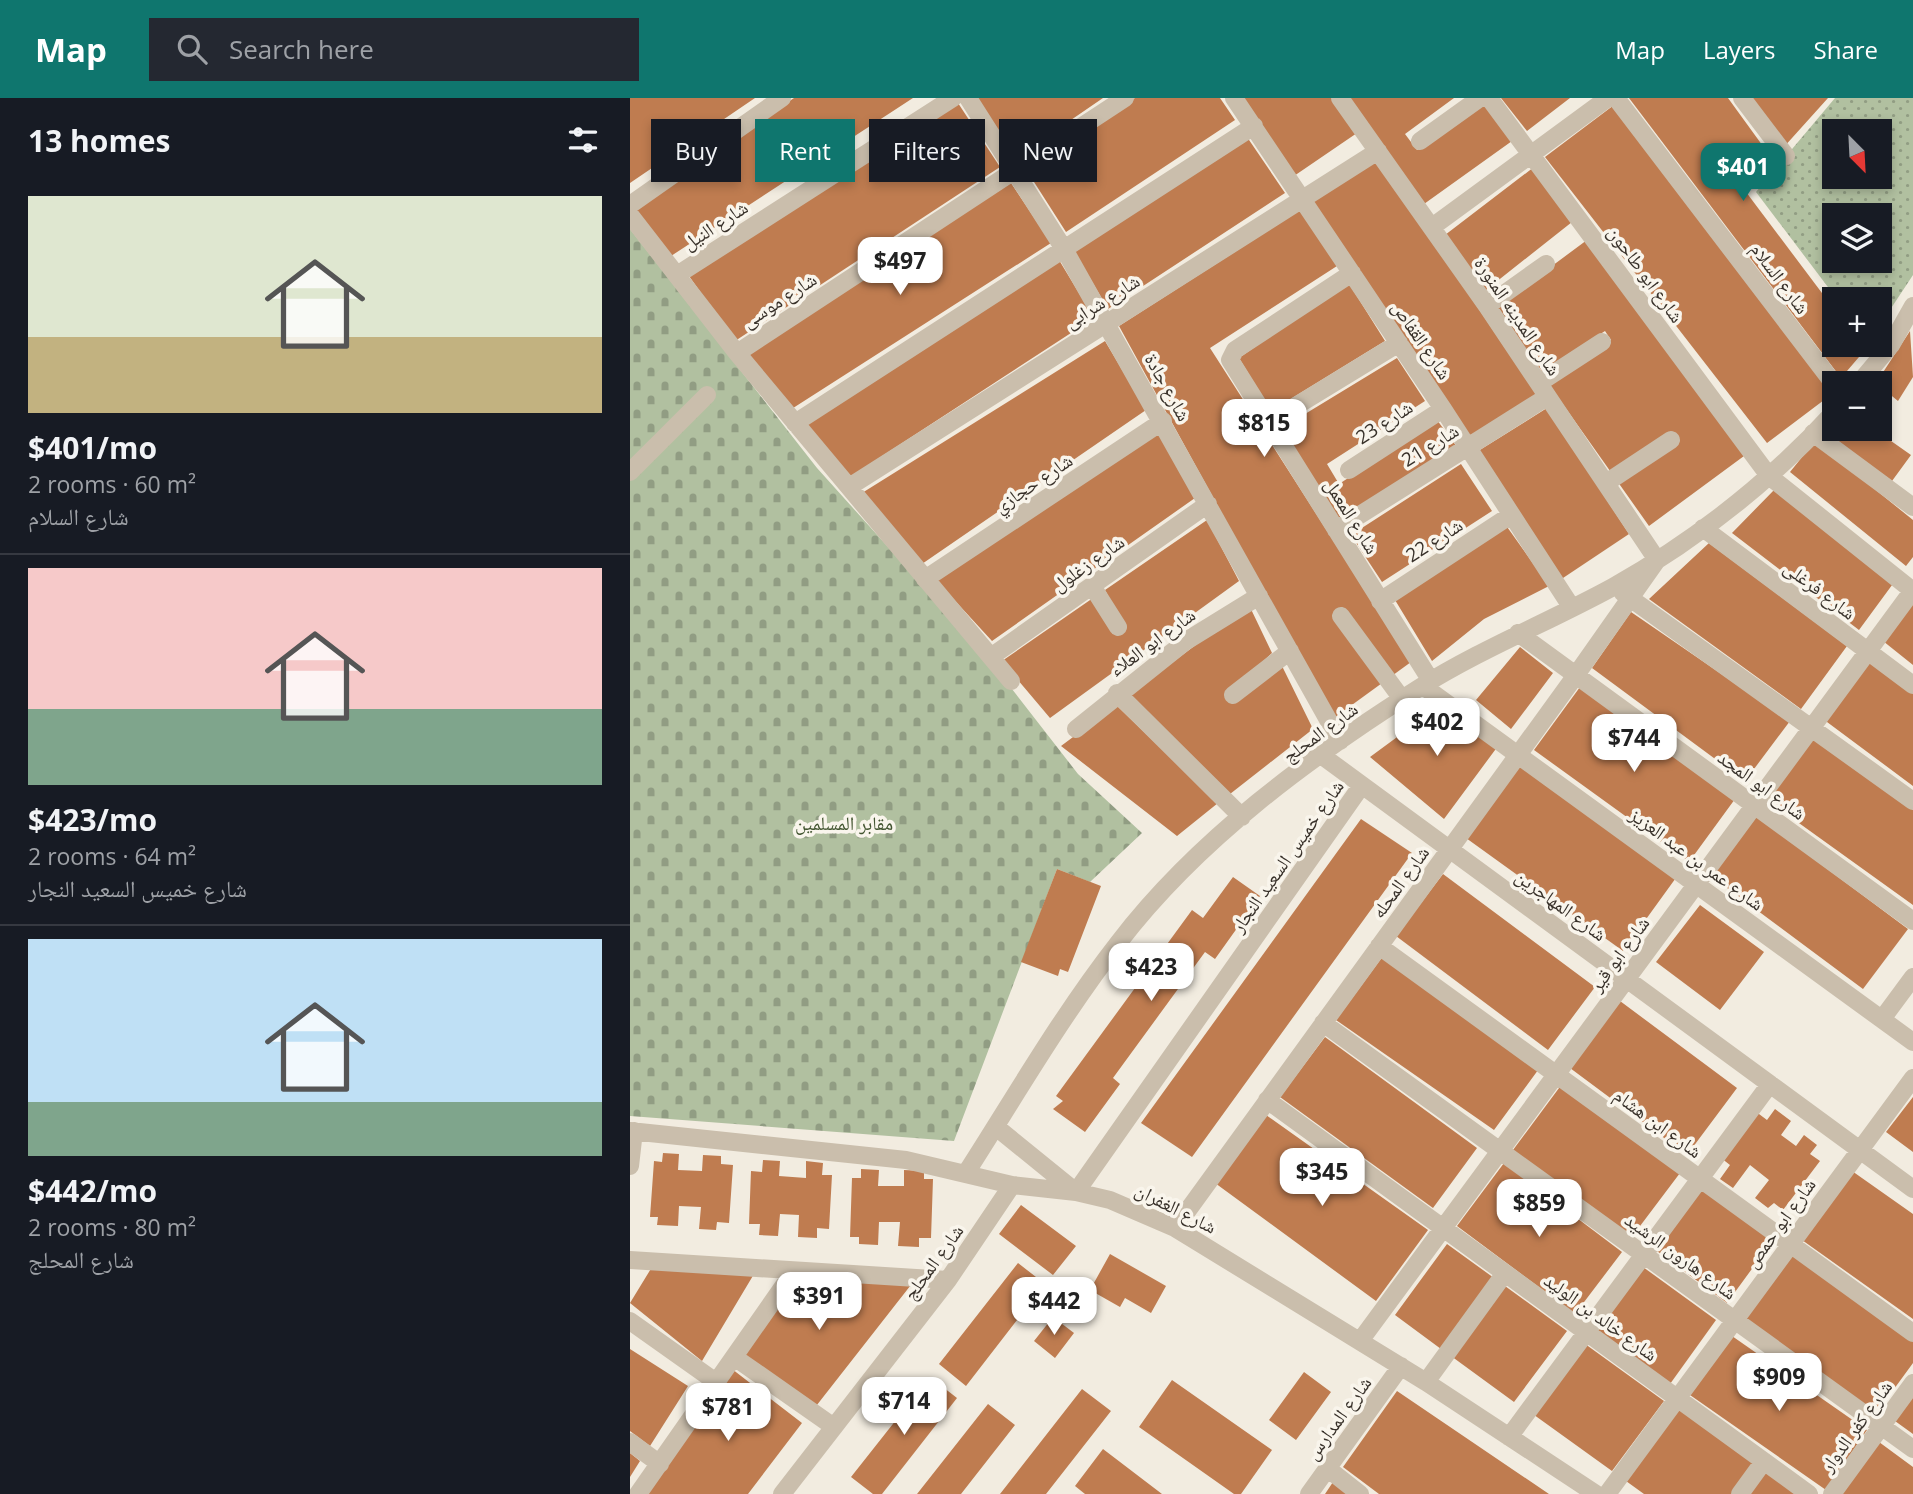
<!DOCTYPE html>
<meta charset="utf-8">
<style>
:root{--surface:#171b24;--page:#242831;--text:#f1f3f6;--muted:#9ea1a6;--line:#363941;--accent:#0f766e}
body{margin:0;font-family:"Open Sans","Noto Naskh Arabic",sans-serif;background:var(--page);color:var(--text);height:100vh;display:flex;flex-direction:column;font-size:26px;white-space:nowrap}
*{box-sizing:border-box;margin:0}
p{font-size:23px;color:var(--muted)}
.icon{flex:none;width:38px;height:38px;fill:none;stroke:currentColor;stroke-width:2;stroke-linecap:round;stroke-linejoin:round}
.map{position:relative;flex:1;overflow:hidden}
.side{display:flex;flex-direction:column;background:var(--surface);width:630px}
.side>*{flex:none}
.top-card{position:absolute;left:21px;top:21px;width:665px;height:63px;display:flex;gap:14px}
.needle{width:46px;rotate:156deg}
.buttons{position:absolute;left:1192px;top:21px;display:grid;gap:14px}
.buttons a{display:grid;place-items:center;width:70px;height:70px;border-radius:0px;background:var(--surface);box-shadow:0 4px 10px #0003;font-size:35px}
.price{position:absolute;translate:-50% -60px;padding:0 16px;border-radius:14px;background:#fff;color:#222;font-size:23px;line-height:46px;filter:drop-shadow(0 2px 4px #0008)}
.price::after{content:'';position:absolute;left:50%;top:42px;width:21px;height:16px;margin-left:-10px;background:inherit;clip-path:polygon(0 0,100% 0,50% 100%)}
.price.current{background:var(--accent);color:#fff}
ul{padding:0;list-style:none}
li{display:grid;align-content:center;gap:14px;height:371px;padding:0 28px}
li+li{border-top:2px solid var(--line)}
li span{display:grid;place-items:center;height:217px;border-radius:0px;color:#555}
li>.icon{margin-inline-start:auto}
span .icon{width:126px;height:126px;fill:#fffc;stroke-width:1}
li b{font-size:30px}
h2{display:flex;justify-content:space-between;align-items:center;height:84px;padding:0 28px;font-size:30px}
.tag{padding:0 24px;border-radius:0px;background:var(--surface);box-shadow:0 4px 10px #0003;font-size:24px;line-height:63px}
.tag.current{background:var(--accent);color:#fff}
header{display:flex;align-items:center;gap:42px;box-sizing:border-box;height:98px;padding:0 35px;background:var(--accent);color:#fff}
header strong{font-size:33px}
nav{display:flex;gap:38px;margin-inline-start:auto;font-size:24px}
.search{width:490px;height:63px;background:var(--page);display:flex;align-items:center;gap:18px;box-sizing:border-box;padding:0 24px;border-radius:0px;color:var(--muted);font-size:26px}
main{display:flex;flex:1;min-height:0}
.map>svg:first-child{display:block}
.grass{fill:url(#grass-dots);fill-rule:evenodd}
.cemetery{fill:url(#cemetery-stones)}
.building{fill:#bf7c50}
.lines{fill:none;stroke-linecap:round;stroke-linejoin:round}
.minor{stroke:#cabeac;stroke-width:18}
.labels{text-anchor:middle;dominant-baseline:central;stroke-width:7;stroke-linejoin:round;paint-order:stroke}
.street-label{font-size:19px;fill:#38312a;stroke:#f9f5ec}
.park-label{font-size:19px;fill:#425530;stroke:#f9f5ec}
</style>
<header>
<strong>Map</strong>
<div class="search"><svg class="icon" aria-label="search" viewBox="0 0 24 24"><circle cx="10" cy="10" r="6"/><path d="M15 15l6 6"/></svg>Search here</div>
<nav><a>Map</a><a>Layers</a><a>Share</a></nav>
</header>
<main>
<section class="side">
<h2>13 homes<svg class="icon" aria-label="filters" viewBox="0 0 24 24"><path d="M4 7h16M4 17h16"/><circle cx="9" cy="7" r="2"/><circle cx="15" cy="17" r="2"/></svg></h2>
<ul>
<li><span style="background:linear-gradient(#dfe7d0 65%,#c2b280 0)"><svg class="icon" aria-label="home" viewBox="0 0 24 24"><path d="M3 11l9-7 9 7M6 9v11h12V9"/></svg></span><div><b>$401/mo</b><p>2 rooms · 60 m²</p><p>شارع السلام</p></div></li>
<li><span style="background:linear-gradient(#f6c9c9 65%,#7fa58c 0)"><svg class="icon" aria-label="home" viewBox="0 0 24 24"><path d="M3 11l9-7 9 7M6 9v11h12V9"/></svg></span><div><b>$423/mo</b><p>2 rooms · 64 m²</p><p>شارع خميس السعيد النجار</p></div></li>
<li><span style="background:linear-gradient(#bfe0f5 75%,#7fa58c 0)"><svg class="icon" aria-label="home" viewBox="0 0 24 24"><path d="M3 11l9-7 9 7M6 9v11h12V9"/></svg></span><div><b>$442/mo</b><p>2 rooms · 80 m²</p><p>شارع المحلج</p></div></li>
</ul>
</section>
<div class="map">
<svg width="1283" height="1396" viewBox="0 0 1283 1396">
<defs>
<pattern id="grass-dots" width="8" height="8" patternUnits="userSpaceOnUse" patternTransform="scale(1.75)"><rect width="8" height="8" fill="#b1c0a0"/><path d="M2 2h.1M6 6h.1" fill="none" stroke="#919d83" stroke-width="1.8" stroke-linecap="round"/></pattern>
<pattern id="cemetery-stones" width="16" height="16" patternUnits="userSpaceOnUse" patternTransform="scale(1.75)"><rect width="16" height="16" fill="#b1c0a0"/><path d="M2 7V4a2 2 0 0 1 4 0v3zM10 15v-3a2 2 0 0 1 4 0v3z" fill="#919d83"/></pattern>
</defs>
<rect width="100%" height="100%" fill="#f2ece0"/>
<!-- grass -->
<path class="grass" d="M1205,0h78v177l-33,50v-26h-43l-81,-107zM1204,33h46v46h-46zM1204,117h46v46h-46z"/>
<!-- cemetery -->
<path class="cemetery" d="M0,131l187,239 170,189 91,117 64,59 -52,49 -33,-13 -103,272 -324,-25z"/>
<!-- building -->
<path class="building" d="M0,0h125l-125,85z
M164,0h119l-242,158 -40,-47z
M346,0h127l-86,59z
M505,0h85l15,22 -169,112 -39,-61z
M607,0h97l23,35 -63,43z
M720,0h104l-49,36 12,16 66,-48 29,39 -88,63z
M871,0h69l-43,33z
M999,0h99l45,62 -27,32 88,117v36h27l4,5 -24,28z
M1115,0h83l-45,50z
M328,5l42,64 -265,174 -46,-65z
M984,7l218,289 -65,49 -222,-286z
M617,39l38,56 -177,116 -34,-58z
M748,62l161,238 -70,43 -160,-238z
M904,69l38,55 -86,68 -41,-55z
M381,85l40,60 -261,167 -44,-57z
M670,112l37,56 -127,82 201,314 -77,56 -215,-392z
M957,142l157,216 -95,70 -99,-140 61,-46 -6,-9 -63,40 -48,-62z
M429,162l35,58 -247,161 -44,-56z
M718,184l37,59 -114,70 -32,-53z
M1280,233l3,46 -15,24 -22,-18z
M475,243l41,69 -227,156 -57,-73z
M767,260l28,43 -98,63 12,20 98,-64 20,27 -116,76 -59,-95z
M917,310l82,126 -69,46 -85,-127z
M1213,331h31l37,26 -19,26 -57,-41z
M527,332l38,68 -203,143 -57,-62z
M1185,343l98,79v37l-7,9 -116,-94z
M831,366l31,47 -110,71 -31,-47z
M1146,390l119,93 -36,49 -127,-97z
M577,422l32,61 -189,137 -48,-57 91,-63 20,36 11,-7 -19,-37z
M875,426l44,62 -65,33 -52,42 -40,-66z
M1079,445l138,103 -46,63 -152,-110z
M1283,504v63l-30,-24z
M619,507l23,48 -46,43 5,7 51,-37 31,63 -83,65 -101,-99z
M1001,514l159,109 -45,60 -153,-113z
M890,549l33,26 -42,56 -35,-29z
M1242,558l41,34v96l-90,-67z
M950,589l155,112 -46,63 -155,-112z
M812,606l56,42 -54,73 -74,-62z
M486,607l102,98 -41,33 -116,-90z
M1183,639l100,73v95l-146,-105z
M892,664l156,113 -55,76 -157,-113z
M1126,718l152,113 -45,60 -152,-113z
M731,721l51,34 -220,304 -51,-34z
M427,771l44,17 -33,86 -8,-3 -2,7 -37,-14z
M813,776l152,113 -47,63 -152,-114z
M603,779l27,19 -45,63 -10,-7 -92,126 7,6 -35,48 -32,-23 10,-8 -7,-5 136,-186 11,8z
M1070,807l64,47 -44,58 -64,-48z
M753,858l158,110 -47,64 -158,-110z
M990,903l117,87 -50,67 -117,-87z
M695,939l152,111 -44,60 -153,-111z
M932,986l118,89 -49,65 -118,-88z
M1283,999v55l-27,-20z
M1145,1011l16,12 -10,14 15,11 8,-11 13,10 -7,9 10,7 -37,49 -9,-7 -6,5 -13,-10 14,-18 -19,-15 -17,23 -13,-9 10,-14 -9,-7 34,-47 12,9z
M636,1017l162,115 -52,71 -161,-118z
M33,1055l16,1 -1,16 24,1 1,-16 18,1v8l12,1 -4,58 -12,-1 -1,8 -17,-1 2,-22 -22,-1 -1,20 -21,-1 1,-8h-8l4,-56 8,1z
M133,1062l17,1 -1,15 27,2v-17l17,2 -1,12h10l-3,54 -12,-1v10l-19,-1 1,-22 -19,-1 -2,22 -19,-1 1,-11h-11l2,-53 11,1z
M874,1065l118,89 -47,62 -118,-88z
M231,1071l18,1 -1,16h26v-16l20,1v8h9l-2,59h-12v9l-21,-1 2,-24h-21l-1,23 -19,-1v-7h-9l2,-59h9z
M1222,1073l61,43v105l-111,-79z
M1073,1090l70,52 -46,63 -70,-52z
M391,1107l55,41 -23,29 -54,-41z
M817,1146l47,34 -53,71 -46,-34z
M1162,1154l121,88v23l-38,52 -133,-96z
M480,1156l56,32 -15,27 -26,-15 -5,9 -30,-17z
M388,1165l27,21 -79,102 -27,-22z
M22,1169l102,7 -52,87 -72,-58z
M1013,1169l73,53 -46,64 -73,-54z
M164,1178l120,5 -101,129 -75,-52z
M875,1188l62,45 -53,71 -63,-46z
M423,1219l21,16 -19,25 -21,-17z
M1102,1238l135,94 -41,60 -136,-95z
M951,1243l83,60 -52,70 -82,-59z
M0,1251l58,37 -38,60 -20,-15z
M102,1271l70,54 -54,71h-105z
M674,1274l27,20 -35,48 -27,-20z
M300,1279l27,21 -75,96h-9l-22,-17z
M542,1282l100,70 -31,44h-7l-95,-67z
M452,1291l29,22 -65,83h-46z
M767,1293l152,103h-170l-36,-27z
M1283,1298v38l-18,-13z
M358,1306l27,21 -54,69h-44z
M1049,1310l76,54 -23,32h-88l-18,-13z
M1249,1344l34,25v27h-72z
M473,1351l59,45h-77l-10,-8z
M0,1355l10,8 -10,16z
M1136,1372l33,24h-51z
M703,1384l16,12h-24z"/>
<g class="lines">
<!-- minor -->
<path class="minor" d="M338,0l96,151 276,492
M604,0l209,311 129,199
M859,0l280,378 144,115
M986,0l218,286
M1112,0l44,58
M790,43l60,-43
M0,107l152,-107
M0,117l107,138 274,328
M802,129l176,-129
M722,175l-117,77 -5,10 201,321
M47,177l276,-177
M857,208l59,-42
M107,255l388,-255
M909,285l63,-41
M1229,285l32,-38 22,-39
M165,325l459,-297
M638,325l131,-80
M1183,335l100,74
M719,372l94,-61
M0,374l77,-77
M976,385l65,-43
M219,389l529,-336
M1073,430l210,157
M706,432l211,-133
M295,481l238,-158
M462,488l26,41
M993,495l290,208
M750,503l131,-86
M711,518l61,83
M888,535l395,288
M362,558l216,-152
M793,588l490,356
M487,595l125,124
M603,597l57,-44
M446,631l110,-88 73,-45
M691,657l592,434
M749,848l534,387
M1252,921l31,-42
M693,925l590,426
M637,1002l542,394
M366,1029l80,65 286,-407
M0,1033l276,29 106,25 64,7 34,8 65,28 251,154 170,112
M0,1068l4,-35
M336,1075c50,-78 96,-158 153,-231 79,-103 191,-185 300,-254 62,-39 130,-66 194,-101 81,-46 158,-106 221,-175
M545,1130l401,-553 81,-115 -170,-254 -147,-208
M0,1162l318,20
M0,1223l86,61
M730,1243l553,-751
M104,1259l100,70
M796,1284l79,-109
M879,1339l261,-353
M0,1344l30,22
M697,1370l33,26
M8,1396l156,-223
M152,1396l166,-214 64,-95
M679,1396l92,-128
M977,1396l306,-416
M1110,1396l24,-33
M1202,1396l81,-111"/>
</g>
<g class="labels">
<!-- street labels -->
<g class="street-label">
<text transform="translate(85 127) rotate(-33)">شارع النيل</text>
<text transform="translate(1016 176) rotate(54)">شارع ابو طاحون</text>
<text transform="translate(1150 180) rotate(53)">شارع السلام</text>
<text transform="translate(149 202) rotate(-33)">شارع موسى</text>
<text transform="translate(472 203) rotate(-32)">شارع شرابى</text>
<text transform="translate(888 218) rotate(56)">شارع المدينه المنورة</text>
<text transform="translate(792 242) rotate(56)">شارع القفاص</text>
<text transform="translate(538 289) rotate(61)">شارع جادة</text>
<text transform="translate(754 324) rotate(-33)">شارع 23</text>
<text transform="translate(800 347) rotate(-32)">شارع 21</text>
<text transform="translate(403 385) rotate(-34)">شارع حجازي</text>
<text transform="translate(722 418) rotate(58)">شارع المعمل</text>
<text transform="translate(804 442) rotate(-33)">شارع 22</text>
<text transform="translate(458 465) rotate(-35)">شارع زغلول</text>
<text transform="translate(1190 492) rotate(37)">شارع فرغلى</text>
<text transform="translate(522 544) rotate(-36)">شارع ابو العلاء</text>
<text transform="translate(690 634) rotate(-36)">شارع المحلج</text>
<text transform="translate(1132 687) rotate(36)">شارع ابو المجد</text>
<text transform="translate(657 758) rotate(-55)">شارع خميس السعيد النجار</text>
<text transform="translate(1067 761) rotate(36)">شارع عمر بن عبد العزيز</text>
<text transform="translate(770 784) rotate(-54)">شارع المحله</text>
<text transform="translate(931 807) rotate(36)">شارع المهاجرين</text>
<text transform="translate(989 856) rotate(-54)">شارع ابو قير</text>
<text transform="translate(1028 1025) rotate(36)">شارع ابن هشام</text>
<text transform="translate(546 1110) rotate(27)">شارع الغفران</text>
<text transform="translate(1150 1125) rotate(-54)">شارع ابو حمص</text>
<text transform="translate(1051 1158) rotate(36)">شارع هارون الرشيد</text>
<text transform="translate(303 1164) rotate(-54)">شارع المحلج</text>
<text transform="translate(971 1219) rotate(36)">شارع خالد بن الوليد</text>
<text transform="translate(708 1320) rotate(-54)">شارع المدارس</text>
<text transform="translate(1226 1328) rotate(-54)">شارع كفر الدوار</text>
</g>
<!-- park labels -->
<g class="park-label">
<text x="214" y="725">مقابر المسلمين</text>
</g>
</g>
</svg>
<div class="buttons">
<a><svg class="needle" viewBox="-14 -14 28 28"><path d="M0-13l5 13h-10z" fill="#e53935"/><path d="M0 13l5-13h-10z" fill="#9ea1a6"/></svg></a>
<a><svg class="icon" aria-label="layers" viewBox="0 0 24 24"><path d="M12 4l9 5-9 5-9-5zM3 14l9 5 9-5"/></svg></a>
<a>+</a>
<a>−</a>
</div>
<b class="price current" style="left:1113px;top:105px">$401</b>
<b class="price" style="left:270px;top:199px">$497</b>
<b class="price" style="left:634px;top:361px">$815</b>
<b class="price" style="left:807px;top:660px">$402</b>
<b class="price" style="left:1004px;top:676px">$744</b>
<b class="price" style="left:521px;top:905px">$423</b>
<b class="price" style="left:692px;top:1110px">$345</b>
<b class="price" style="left:909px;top:1141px">$859</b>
<b class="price" style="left:189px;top:1234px">$391</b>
<b class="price" style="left:424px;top:1239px">$442</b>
<b class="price" style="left:1149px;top:1315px">$909</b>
<b class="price" style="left:274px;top:1339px">$714</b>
<b class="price" style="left:98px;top:1345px">$781</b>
<div class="top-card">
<a class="tag">Buy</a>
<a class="tag current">Rent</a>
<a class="tag">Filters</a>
<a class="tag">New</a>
</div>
</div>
</main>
